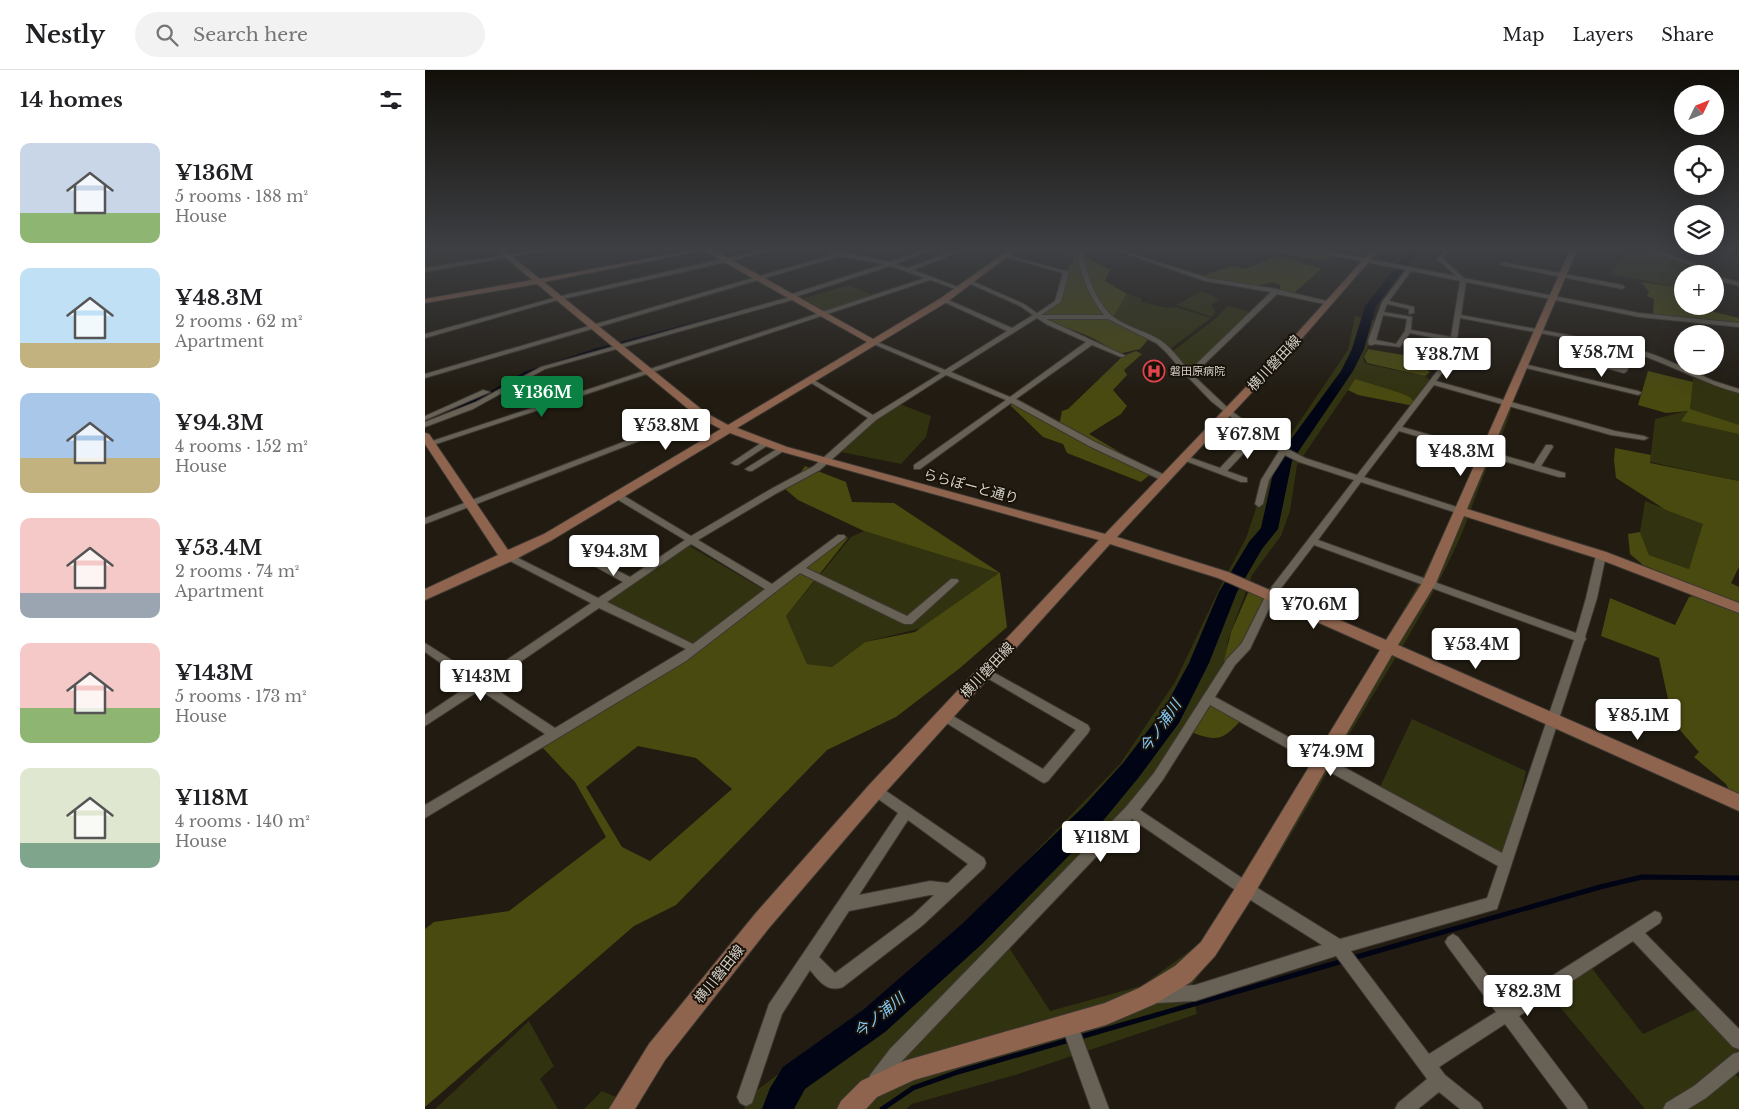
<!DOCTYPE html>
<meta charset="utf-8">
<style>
:root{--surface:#fff;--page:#f2f2f2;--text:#202124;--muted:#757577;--line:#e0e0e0;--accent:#0b8043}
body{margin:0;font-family:"Libre Baskerville","Noto Sans JP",serif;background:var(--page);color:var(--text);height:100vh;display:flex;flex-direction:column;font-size:19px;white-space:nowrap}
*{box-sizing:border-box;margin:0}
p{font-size:16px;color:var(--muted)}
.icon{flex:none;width:28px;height:28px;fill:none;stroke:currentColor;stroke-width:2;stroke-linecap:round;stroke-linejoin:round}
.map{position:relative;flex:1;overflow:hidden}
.panel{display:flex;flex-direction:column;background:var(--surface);width:425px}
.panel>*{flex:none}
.needle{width:32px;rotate:47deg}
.buttons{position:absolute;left:1249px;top:15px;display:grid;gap:10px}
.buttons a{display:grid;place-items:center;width:50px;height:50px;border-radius:50%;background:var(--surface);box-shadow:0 5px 20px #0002;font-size:25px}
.price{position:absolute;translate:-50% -42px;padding:0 11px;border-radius:5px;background:#fff;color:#222;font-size:16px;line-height:32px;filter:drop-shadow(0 1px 2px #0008)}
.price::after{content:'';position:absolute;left:50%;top:30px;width:15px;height:11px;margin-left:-8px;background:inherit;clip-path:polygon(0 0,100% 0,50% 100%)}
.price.on{background:var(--accent);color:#fff}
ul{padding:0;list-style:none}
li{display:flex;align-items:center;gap:15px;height:125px;padding:0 20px}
li span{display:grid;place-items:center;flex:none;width:140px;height:100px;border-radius:10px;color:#555}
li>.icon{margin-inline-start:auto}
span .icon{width:60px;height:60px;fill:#fffc;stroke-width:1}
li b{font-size:21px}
h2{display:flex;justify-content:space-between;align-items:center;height:60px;padding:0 20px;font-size:21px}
header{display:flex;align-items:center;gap:30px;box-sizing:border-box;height:70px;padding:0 25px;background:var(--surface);border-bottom:1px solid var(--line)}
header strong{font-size:24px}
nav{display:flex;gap:28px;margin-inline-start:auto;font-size:18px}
.search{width:350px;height:45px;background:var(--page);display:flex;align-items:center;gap:12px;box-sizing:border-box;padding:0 18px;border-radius:28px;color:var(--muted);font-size:19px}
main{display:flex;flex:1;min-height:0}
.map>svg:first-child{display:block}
.built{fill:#2b2211}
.green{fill:#31320f}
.forest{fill:#494a0f;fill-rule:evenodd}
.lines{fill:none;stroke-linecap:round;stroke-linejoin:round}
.stream-far2{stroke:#000414;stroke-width:2}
.stream-far1{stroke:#000414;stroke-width:2.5}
.stream{stroke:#000414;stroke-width:5}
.river{fill:#000414;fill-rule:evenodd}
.street-casing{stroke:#3b3731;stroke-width:2}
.secondary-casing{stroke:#3b3731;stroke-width:2}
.street{fill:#686155;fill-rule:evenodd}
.secondary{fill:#8e644e;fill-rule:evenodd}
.labels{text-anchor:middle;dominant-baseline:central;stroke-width:4;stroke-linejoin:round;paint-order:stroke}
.far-poi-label{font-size:11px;fill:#d6d2cb;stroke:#181208;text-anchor:start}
.street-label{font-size:14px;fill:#d6d2cb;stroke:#181208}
.water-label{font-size:15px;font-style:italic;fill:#87ccfa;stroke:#181208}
</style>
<header>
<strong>Nestly</strong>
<div class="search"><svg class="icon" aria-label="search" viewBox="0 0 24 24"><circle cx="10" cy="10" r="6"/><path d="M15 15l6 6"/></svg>Search here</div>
<nav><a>Map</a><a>Layers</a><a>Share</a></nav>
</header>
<main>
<section class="panel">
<h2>14 homes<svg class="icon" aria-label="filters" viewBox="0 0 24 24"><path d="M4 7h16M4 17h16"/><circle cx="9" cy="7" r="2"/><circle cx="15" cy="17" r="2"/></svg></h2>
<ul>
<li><span style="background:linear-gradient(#c9d6e8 70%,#8fb573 0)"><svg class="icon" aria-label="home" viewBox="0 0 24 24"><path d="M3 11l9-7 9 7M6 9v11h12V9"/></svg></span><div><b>¥136M</b><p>5 rooms · 188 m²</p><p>House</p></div></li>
<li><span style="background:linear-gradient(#bfe0f5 75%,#c2b280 0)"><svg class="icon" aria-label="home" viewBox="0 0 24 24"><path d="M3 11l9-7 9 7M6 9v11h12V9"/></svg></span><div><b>¥48.3M</b><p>2 rooms · 62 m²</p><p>Apartment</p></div></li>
<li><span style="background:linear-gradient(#a9c7e8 65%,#c2b280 0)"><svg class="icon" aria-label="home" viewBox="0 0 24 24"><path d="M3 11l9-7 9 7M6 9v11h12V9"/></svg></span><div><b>¥94.3M</b><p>4 rooms · 152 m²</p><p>House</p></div></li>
<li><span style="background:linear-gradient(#f6c9c9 75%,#9aa5b1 0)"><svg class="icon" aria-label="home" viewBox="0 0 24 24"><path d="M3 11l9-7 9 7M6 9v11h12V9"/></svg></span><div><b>¥53.4M</b><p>2 rooms · 74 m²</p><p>Apartment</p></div></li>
<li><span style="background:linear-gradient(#f6c9c9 65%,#8fb573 0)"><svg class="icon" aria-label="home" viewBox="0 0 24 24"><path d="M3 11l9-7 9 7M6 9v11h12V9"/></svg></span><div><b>¥143M</b><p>5 rooms · 173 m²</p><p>House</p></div></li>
<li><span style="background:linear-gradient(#dfe7d0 75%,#7fa58c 0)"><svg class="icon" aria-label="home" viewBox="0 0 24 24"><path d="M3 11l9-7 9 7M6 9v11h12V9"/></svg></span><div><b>¥118M</b><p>4 rooms · 140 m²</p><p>House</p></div></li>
</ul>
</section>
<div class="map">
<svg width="1314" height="1039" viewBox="0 0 1314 1039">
<rect width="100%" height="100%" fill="#211b11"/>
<!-- built -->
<path class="built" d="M0,180h76l7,6 -83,13z"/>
<!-- green -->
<path class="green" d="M1202,180h18l54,18 3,3 -3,3h-16l-1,14 -73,-14 16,-19z
M424,215l25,11 -48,16 -24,-13z
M776,221l18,8 -8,6 4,7 -3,5 -35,-12z
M702,224l15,5 -2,3 29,6 7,-1 35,11 -42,32 -20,-14 -37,-17z
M803,236l26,7 -65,62 -16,-24 42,-32z
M930,246l23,5 -15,38 3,5 59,12 7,6 -16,22 -6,-7 -9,-4 -46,-13 -58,85 -7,46 -9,25 -29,39 -24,65 -3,31 -104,150 -117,123 6,5 40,62 91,-25 60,-43 43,-63 177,-300 94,-188c-4,30 -22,59 -33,88 -8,19 -14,40 -23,60 -34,75 -81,145 -123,217 -45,78 -90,157 -145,229l6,28 -182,61 -103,29 -6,5h-162l13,-19 192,-143 91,-100 80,-83 55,-82 49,-103 22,-41 20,-60 19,-35 63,-93z
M1268,308l46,13v90l-89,-19 5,-43 35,-9z
M472,333l34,13 -5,21 -25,27 -65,-13z
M1220,431l59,23 -15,45 -40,-14 -9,-23z
M439,461l136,42 -78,55 -57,14 -33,25 -25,-3 -21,-48 65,-79z
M263,475l80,47 -75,56 -87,-46z
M987,649l114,52 -20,92 -126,-76z
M1162,892l56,72 55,-26 41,35v17l-10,8 10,10v31h-94l-100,-120z
M104,951l25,45 -14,13 18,30h-123z
M177,1021l14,6 -5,12h-27z"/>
<!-- forest -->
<path class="forest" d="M640,180h15l1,5 29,15 -5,11 22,13 -15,25 38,18 -10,12 -22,5c-25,-20 -57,-28 -86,-38l26,-14 8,-18v-12l8,-12 -11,-8z
M849,180h37l19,4 -6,6 -21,-2z
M853,186l43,13 -27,24 -14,-2v-6l-8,-3 -15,4 -55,-10 30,-10 14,3z
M1216,212l41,6 1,18h30l-3,5 29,7v7l-86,-9 1,-17 -7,-3 2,-4z
M943,279l41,7 21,16 -5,4 -58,-13 -3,-6z
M711,281l6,3 -18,16 3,5 -14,15 14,16 -6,8 -32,20 64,38 -12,10 -74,-29 -4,-9 -20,-7 -32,-31 -1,-7 49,27 3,-15 6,-2 55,-53z
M1223,301l45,11 -3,27 49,16v9l-58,-13 7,-10 -22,2 -28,-8z
M930,309l46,14 9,4 6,7 -7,1 -51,-10 -10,-5z
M1190,378l36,7 -1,8 89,18v86l-8,16 8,4v18l-96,-40 -13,-11 -2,-20 12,-2 9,23 40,14 14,-45 -37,-14 -50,-32 -2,-18z
M380,396l41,16 6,20 42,1 106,70 7,54 -47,41 -64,49 -69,33 -151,155 -42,21 -209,181v-178l9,-7 75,-11 97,-74 -31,-55 -33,-35 140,-89 142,-108 25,-13 -63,79 21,48 25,3 33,-25 50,-10 84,-59 -135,-42 -66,-31 -13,-11 6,-3zM213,676l58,12 36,31 -82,72 -28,-14 -36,-60z
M826,516l20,9 -40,67 -7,-1 7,-29z
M1273,525l41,15v186l-9,-4 -4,-8 -32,-27 5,-5 -26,-30 -14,-64 -58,-22 9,-38 65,27 14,-28z
M783,629l35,19c-22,24 -25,24 -55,13z"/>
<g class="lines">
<!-- stream-far2 -->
<path class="stream-far2" d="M378,224l21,-6
M169,280l169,-45"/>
<!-- stream-far1 -->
<path class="stream-far1" d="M24,343l34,-16 42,-24 73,-24"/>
<!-- stream -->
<path class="stream" d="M928,888l247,-71 42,-10 97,1
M655,967l263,-76
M457,1039l31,-21 45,-16 111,-32"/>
<!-- river -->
<path class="river" d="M984,180h10l-43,56 -12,43 -11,22 -61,90 -14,68 -16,20 -25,43 -28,71 -30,60 -40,54 -37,45 -120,122 -97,88 -80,57 -11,20h-32l8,-21 13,-21 80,-57 99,-86 122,-118 39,-43 40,-52 26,-48 30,-71 30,-50 12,-14 15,-68 65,-89 11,-22 13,-43z"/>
<!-- street casing -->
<g class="street-casing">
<path id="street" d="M114,180h11l-125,22v-4z
M336,180h9l-43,12 -169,38 -133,38v-4l132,-37z
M402,180h6l57,12 34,-12h6l-35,14 13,4 38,-14 -8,-4 13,2 13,-2 -51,20 50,19 -5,1 -28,-10 -497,165h-3l-4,-2 499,-165 -35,-12 -95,31 1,2 -251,70 -72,40 -48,18v-5l51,-20 65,-35 249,-70 -1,-2 95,-31 -44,-8 -415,122v-4l410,-120z
M652,180h6c1,20 15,57 32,68 14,10 31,13 45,22 12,8 20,20 29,31l82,-79 -66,-11 -90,-31h6l87,28 68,11 55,13v2l-2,1 -52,-11 -84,81 37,35 44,32 31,16 52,17 91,-118 2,-16 -40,-8 -10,14 -26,-3 -1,1h-4l-1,-4 14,-39 24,-32 -90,-18 -2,-2h8l134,26 -19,-17 8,-9h4l-6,9 21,19 175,35 100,10v4l-100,-10 -173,-35 -5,33 171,32 28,10 54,24 25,8v4c-45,-12 -84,-38 -130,-47l-5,18 18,4 3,-6h4l1,1 -3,8 -3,2 -26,-7 -1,-1 6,-20 -143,-27 -3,21 1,1 -4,17 -18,24 179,50 29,5 4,2 -4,2 -33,-5 -177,-50 -32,42 132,37 12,-19h6l1,2 -12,19 24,7v4h-6l-160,-46 -35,46 99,32 1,2 -1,2h-6l-96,-31 -43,58 258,93 10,-35 10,-43 5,-3 5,3 -9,43 -12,39 1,2 -2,3 -87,267 -146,42 78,103 67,-42 -48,-65 -3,-5 3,-5 5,-3 5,3 51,66 146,-92 5,2 2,5 -2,5 -15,10 94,96v20l-6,-2 -100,-106 -114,75 66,87 3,6h-20l-63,-85 -66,43 6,8 35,28 3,6h-23l-21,-17 -21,17h-23l3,-6 29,-24 -91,-123 -141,45 -37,2 -6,-2 -2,-6 2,-6 6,-2 37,-2 127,-40 -81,-51 -109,-75 -230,242 -20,26 -6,2 -6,-2 -2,-6 2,-6 20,-26 236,-242 28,-34 73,-114 15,-16 25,-50 87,-113 -55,-18 -14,-7 -16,25 -6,24 -4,3 -4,-3 6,-24 18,-29 -21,-13 -31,33 20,7v4h-6l-58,-22v-4h3l34,12 32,-34 -41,-33 -24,-25 -22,-25 -9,-8 -48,-24h-62l80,37 -5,1 -29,-12 -76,54 79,43 74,35v4h-6l-74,-35 -78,-43 -91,66h-6v-4l92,-65 -60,-25 -70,45 -56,50 -43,23 -79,47 74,44 66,-49h6l2,2 -2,2 -38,29 101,48 44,-37h6l2,2 -2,2 -45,41h-8l-104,-51 -114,88 -261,157v-13l120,-71 -65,-44 -55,36v-11l46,-31 -46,-32v-9l55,35 111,-75 -85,-44 -2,-2 2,-2h6l86,43 25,-16 -27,-15 -2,-2 2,-2h6l28,14 55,-37 -70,-42 -1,-2 1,-2h6l70,42 80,-47 43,-23 54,-48 -60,-37v-2h4l61,36 68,-42 -70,-30v-2h4l70,29 62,-39 -65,-30v-2h4l66,29 21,-13 -13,-9 -52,-23v-2h4l52,23 13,9 18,-12 8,-28 -60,-17v-2l66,18 -8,30 -20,13h63c-14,-17 -25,-42 -27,-65zM986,201l49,10 -9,56 -40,-7 1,-13 -28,-5 3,-8 22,5v5l5,-1v-6l-25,-6zM958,245l24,4 -2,12 -9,13 -20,-4zM612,248l9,6 40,18 -76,55 -59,-25zM266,474l74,45 -72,55 -86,-42zM889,475l260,95 -72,213 -287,-156 20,-32 15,-16 25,-53zM174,538l87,41 -131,79 -67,-44zM785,635l288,161 -11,32 -147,41 -89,-55 -111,-74 22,-29z
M1134,180h10l7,2 -3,2z
M1221,180h7l51,16 6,8h-6l-4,-6z
M1078,192l119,23 3,2 -3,2 -121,-24v-2z
M1290,206l24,6v4l-24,-6z
M1099,294l114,27 4,2 -4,2 -116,-28 -1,-1z
M58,320l7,2 -65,28v-4z
M274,343h6l1,2 -281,109v-6z
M339,371h3l4,2 -33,22h-3l-4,-2z
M355,377h3l4,2 -35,22h-3l-4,-2z
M561,598l102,57 2,4 -2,4 -40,48 -4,2 -4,-2 -100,-62 -2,-3 2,-3 4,-2 4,2 95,56 33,-39 -94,-55 -2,-3 2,-3z
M451,714l108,74 2,5 -2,5 -61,57 -80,62c-16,6 -24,-6 -33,-17l-28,44 -30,89 -6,3 -6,-3 -3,-6 32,-93 129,-191 -27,-19 -1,-4 1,-4zM483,750l60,44 -20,19 -18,-2 -71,14zM505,825h4l-21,20 -78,58 -16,-16 30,-46z
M644,946l6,2 34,91h-18l-30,-85 2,-6z
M1314,982v19l-33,27 -18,11h-25l3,-6 28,-17 39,-32z"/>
</g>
<!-- secondary casing -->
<g class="secondary-casing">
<path id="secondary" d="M72,180h7l36,29 152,-29h22l159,89 68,-41 68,-48h7l-69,52 -210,126 50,19 318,87 186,-194 81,-90h7l-82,94 -180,193 111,35 158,68 36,-57 148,-333h7l-110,259 139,43 133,51v10l-143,-55 -132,-42 -28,67 -38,62 341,149v17l-347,-156 -139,241 -38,60 -24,26 -36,22 -49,21 -192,55 -37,17 -11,12h-29l4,-8 20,-20 43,-20 201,-58 34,-15 36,-22 26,-24 38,-60 141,-232 -162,-72 -108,-34 -228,252 -113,132 -104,132 -30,49h-26l40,-65 106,-130 115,-130 229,-244 -320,-89 -49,-18 -178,107 -38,20 -89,40v-11l73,-34 -73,-111v-11l4,1 79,116 36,-16 177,-105 -23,-12 -161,-133 -112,19v-4l107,-19zM280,180l1,2 161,90 -139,83 -22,-12 -162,-131z"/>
</g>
<!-- street -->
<use href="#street" class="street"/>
<!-- secondary -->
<use href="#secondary" class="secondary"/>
</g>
<!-- sky -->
<linearGradient id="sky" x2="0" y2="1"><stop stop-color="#120f09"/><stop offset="0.55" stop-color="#3d3f43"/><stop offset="1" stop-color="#3d3f43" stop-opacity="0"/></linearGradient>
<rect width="1314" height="325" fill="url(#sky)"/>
<!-- icons -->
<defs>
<g id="hospital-ring" transform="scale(1.125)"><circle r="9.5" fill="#181208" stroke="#e0444e" stroke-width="1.5"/><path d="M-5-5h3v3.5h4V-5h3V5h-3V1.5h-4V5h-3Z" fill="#e0444e"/></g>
</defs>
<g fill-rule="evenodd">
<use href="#hospital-ring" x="729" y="301"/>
</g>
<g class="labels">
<!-- far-poi labels -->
<g class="far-poi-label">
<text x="745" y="301">磐田原病院</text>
</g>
<!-- street labels -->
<g class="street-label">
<text transform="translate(849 293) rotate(-47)">横川磐田線</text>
<text transform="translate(546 416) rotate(15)">ららぽーと通り</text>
<text transform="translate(562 600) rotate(-47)">横川磐田線</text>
<text transform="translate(294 904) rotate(-51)">横川磐田線</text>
</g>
<!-- water labels -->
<g class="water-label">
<text transform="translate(735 656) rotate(-55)">今ノ浦川</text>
<text transform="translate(454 945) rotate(-39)">今ノ浦川</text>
</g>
</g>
</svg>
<div class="buttons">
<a><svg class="needle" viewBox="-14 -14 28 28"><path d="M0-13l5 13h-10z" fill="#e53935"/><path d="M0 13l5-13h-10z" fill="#757577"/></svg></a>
<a><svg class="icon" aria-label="locate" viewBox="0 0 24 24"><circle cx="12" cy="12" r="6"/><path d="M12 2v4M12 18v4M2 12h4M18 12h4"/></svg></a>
<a><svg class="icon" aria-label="layers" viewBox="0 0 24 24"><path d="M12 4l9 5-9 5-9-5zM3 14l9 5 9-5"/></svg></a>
<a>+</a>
<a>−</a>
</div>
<b class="price" style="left:1177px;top:308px">¥58.7M</b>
<b class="price" style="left:1022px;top:310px">¥38.7M</b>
<b class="price on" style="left:117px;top:348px">¥136M</b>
<b class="price" style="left:241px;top:381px">¥53.8M</b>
<b class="price" style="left:823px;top:390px">¥67.8M</b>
<b class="price" style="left:1036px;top:407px">¥48.3M</b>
<b class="price" style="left:189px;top:507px">¥94.3M</b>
<b class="price" style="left:889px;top:560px">¥70.6M</b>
<b class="price" style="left:1051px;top:600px">¥53.4M</b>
<b class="price" style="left:56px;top:632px">¥143M</b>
<b class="price" style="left:1213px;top:671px">¥85.1M</b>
<b class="price" style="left:906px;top:707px">¥74.9M</b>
<b class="price" style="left:676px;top:793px">¥118M</b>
<b class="price" style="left:1103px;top:947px">¥82.3M</b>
</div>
</main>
